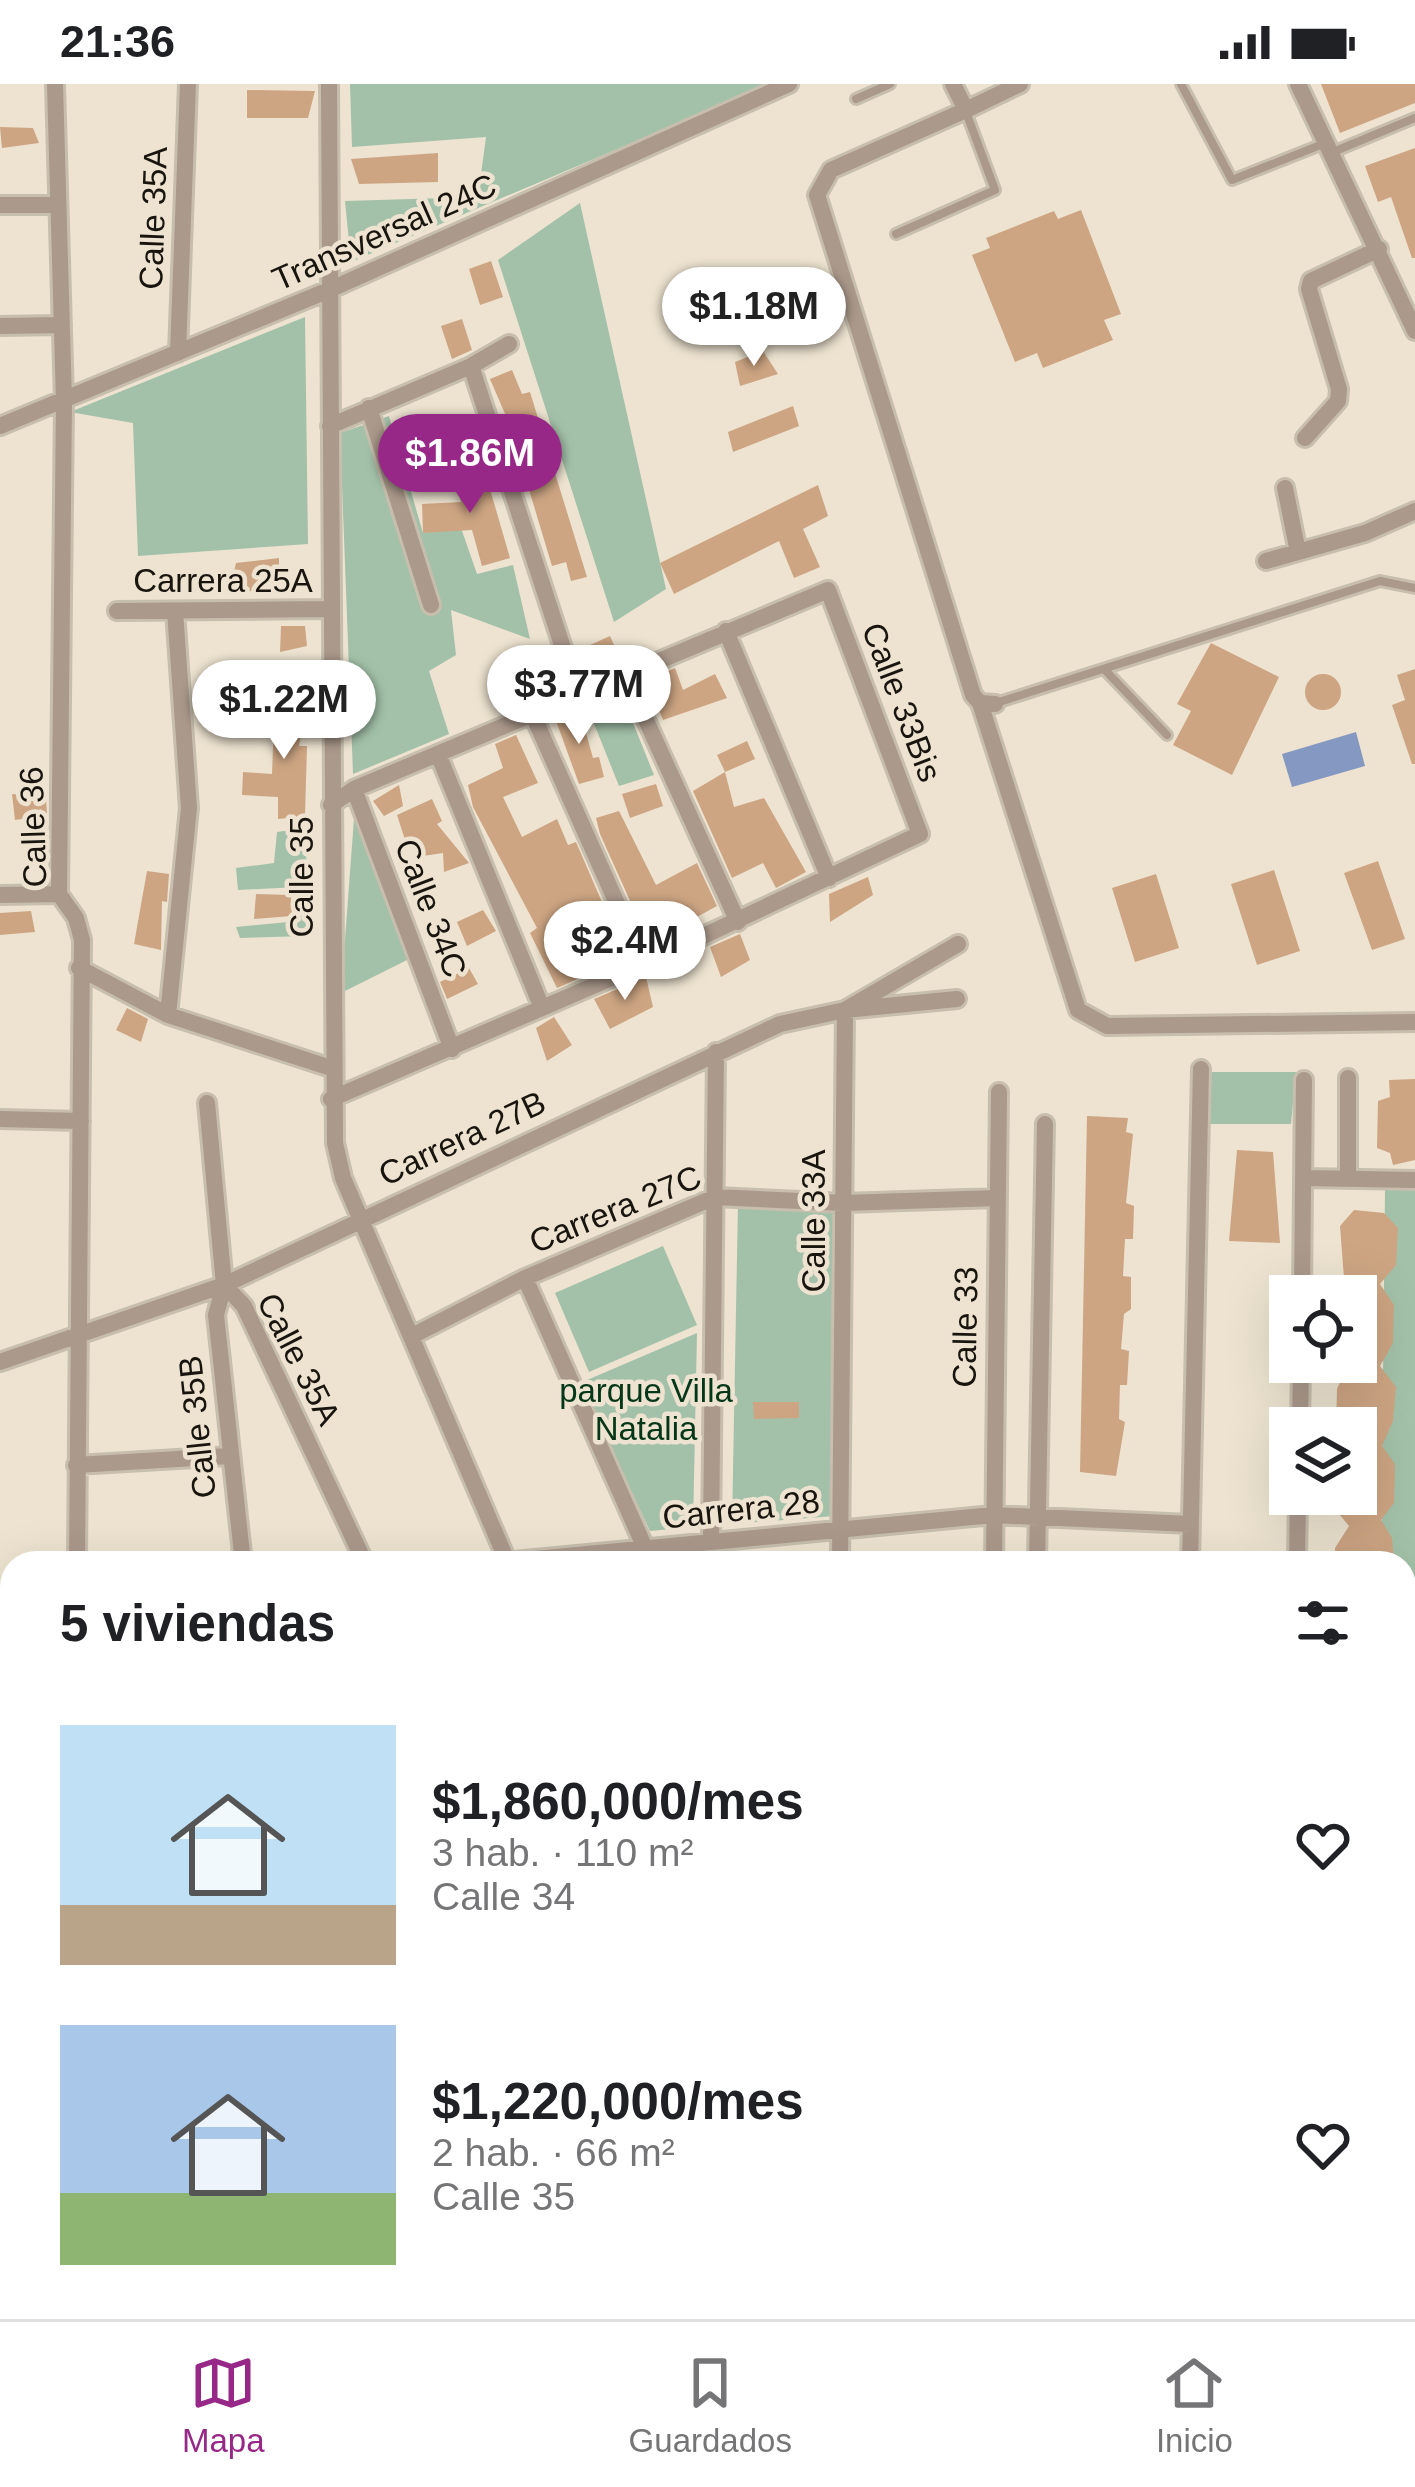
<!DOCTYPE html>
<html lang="es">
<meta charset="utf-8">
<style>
:root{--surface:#fff;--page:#f2f2f2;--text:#202124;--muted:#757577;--line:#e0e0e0;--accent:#972888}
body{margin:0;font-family:Helvetica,sans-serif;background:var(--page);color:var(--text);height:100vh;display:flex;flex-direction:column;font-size:45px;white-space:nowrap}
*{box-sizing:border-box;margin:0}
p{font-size:39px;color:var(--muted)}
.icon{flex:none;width:66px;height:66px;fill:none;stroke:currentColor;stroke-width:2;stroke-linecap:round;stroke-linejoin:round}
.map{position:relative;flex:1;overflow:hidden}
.sheet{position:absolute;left:0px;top:1467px;width:1416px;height:768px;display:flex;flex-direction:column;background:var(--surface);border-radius:36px 36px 0 0;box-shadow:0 12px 48px #0002}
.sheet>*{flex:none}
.controls{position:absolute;left:1269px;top:1191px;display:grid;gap:24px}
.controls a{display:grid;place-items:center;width:108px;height:108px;border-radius:0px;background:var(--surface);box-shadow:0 12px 48px #0002;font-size:60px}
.price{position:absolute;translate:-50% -102px;padding:0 27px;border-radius:42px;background:#fff;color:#222;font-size:39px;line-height:78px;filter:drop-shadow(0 3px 6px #0008)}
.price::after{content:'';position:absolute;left:50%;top:72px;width:36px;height:27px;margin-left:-18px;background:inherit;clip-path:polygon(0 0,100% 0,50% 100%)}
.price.selected{background:var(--accent);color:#fff}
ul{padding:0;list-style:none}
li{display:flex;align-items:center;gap:36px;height:300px;padding:0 60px}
li span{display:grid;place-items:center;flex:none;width:336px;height:240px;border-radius:0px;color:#555}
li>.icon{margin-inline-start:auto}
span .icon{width:144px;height:144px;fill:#fffc;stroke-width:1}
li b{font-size:51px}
h2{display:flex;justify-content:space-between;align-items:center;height:144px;padding:0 60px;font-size:51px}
.status{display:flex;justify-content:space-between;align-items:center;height:84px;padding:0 60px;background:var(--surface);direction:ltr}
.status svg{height:33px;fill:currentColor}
.tab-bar{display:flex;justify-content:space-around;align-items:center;height:168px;border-top:3px solid var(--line);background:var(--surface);font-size:33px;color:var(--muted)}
.tab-bar a{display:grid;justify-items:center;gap:6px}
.tab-bar .selected{color:var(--accent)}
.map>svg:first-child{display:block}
.green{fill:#a3c1a9}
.water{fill:#8498c2}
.building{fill:#cda583}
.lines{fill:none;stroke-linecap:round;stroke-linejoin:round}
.service-casing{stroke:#c7bead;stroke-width:14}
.minor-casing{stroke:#c7bead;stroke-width:22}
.secondary-casing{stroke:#c7bead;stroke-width:30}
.service{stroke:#ab998b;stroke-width:8}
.minor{stroke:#ab998b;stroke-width:16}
.secondary{stroke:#8f7460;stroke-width:24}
.labels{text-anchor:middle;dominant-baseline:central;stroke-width:9;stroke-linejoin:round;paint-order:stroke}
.street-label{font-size:33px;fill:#19150e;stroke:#ede3d0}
.park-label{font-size:33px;fill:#033717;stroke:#ede3d0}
</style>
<div class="status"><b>21:36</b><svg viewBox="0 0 49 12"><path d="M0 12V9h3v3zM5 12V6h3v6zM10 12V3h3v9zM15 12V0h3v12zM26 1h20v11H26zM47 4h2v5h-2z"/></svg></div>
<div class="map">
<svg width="1415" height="2235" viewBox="0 0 1415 2235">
<rect width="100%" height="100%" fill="#ede3d0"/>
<!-- green -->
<path class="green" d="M350,0h421l-420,178 -6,-61 133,-4 8,-60 -134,10z
M580,119l86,386 -52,33 -116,-362z
M305,233l3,227 -170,12 -5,-133 -63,-11z
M389,332l34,117 38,-5 16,46 36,-9 17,74 -79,-29 5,45 -27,16 20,63 -96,40 -13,-341z
M621,609l33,82 -35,11 -34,-85z
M355,721l54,154 -68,34z
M306,744l1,108 -67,2 -4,-11 63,-6v-34l-61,3 -2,-22 38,-5 3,-31z
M1211,988h85l-5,52h-81z
M1385,1106h30v491l-11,1v-119h-23z
M840,1118l7,313 -115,9 6,-321z
M663,1162l34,79 -108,47 -34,-79z
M697,1249l-4,194 -43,4 -70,-148z
M927,2223h248l1,12h-249z"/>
<!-- water -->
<path class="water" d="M1356,648l9,34 -73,21 -10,-33z"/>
<!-- building -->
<path class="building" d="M1321,0h94v19l-75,30z
M247,6l68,1 -7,27h-61z
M0,43l33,1 6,15 -37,5z
M1415,64v110h-3l-21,-61 -13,5 -13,-36z
M438,69v29l-79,2 -8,-25z
M1081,126l40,104 -17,6 9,20 -70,28 -6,-15 -22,9 -43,-107 18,-7 -4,-10 68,-27 4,8z
M491,177l12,36 -23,8 -11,-36z
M462,235l10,31 -20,9 -11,-33z
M763,267l15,23 -38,12 -5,-24z
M512,286l10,24 8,-2 57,185 -16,4 -5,-19 -14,4 -43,-143 -19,-44z
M793,322l6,20 -66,26 -5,-20z
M483,381l27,93 -28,8 -10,-36 -49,3 -1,-29 39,-2 -8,-29z
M818,401l10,31 -25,13 17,38 -26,11 -15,-37 -105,53 -14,-31z
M279,474v31l-50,4 7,-30z
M281,542h24l2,20 -27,6z
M610,552l11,24 -31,14 -11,-24z
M1211,559l68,34 -47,98 -59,-30 18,-34 -14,-7z
M675,584l8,22 32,-16 12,24 -64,22 -16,-40z
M1415,585v95h-3l-20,-59 13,-5 -8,-25z
M1305 608a18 18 0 1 1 36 0a18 18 0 1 1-36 0Z
M275,611l31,5 -7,46h8l-2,70 -27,3v-22l-36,-2 1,-23 29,2z
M579,624l14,50 6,-1 5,20 -25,7 -24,-66z
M516,651l22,48 -35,14 19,40 35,-18 11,26 8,-3 29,67 -18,7 22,49 -52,23 -27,-55 7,-5 -64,-121 -5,-22 35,-17 -8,-24z
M747,657l8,18 -30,13 -8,-17z
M725,688l9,35 30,-9 42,74 -30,16 -13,-25 -31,15 -39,-87z
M656,700l7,22 -33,12 -8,-24z
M399,701l4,21 -19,10 -11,-15z
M12,710l34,3 1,18 -32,5z
M432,715l10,22 -5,3 32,39 -25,9 -1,-19 -20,3 -4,-14 -12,4 -10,-31z
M619,727l37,74 41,-22 20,43 -68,37 -49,-109 -4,-16z
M1378,777l27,78 -33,11 -28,-77z
M1274,786l26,81 -43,14 -26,-81z
M147,787l22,3 -2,28 -5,-1 -1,49 -27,-6z
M1156,790l23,74 -44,14 -23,-74z
M868,793l5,18 -43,27 -1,-28z
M256,810l35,1 1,21 -38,3z
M483,826l13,21 -29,15 -10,-24z
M31,827l4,21 -35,3v-22z
M740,850l10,26 -29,17 -11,-30z
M469,884l9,16 -31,15 -7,-17z
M646,893l7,30 -43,22 -16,-30z
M127,924l21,11 -7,23 -25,-12z
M554,933l18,28 -25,16 -11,-33z
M1415,995v81l-22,5 -3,-12 -13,-5 1,-47 12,-4 -1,-17z
M1087,1032l41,2 -2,14 7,2 -7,69 8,3 -1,33h-8l-2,37 8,1v32l-7,5 -3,35 8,2 -2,34h-7l-1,34 6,3 -9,54 -36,-4z
M1237,1066l36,2 7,91 -51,-2z
M1354,1126l30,3 14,15 -2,37 -16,19 14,21 -1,38 -13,23 16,21 -3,34 -11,25 13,18 -1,39 -13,17 11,18 2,25h-59v-15l14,-22 -15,-18v-14h22v-66h-20l1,-39 12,-27h7v-67l-12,-17 -4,-52z
M753,1318h46v16l-45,1z"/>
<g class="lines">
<!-- service casing -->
<g class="service-casing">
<path id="service" d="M1181,0l51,96 91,-36
M856,15l34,-15
M1333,68l82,-34
M896,150l99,-44 -29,-78
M1104,585l63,66
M996,619l384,-122 35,7
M0,1965l12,-1"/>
</g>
<!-- minor casing -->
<g class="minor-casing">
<path id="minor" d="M55,0l9,317 -5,493 17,24 6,22 -5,623
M329,0l6,1059 8,35 165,385
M953,0l13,26 54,-26
M1298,0l117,247
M966,26l-135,60 -14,25 156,500 7,8 15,1
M0,121h57
M0,242l62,-1
M178,269l10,-269
M471,282l107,328
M369,324l62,197
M0,342l329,-136 460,-206
M330,342l141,-60 38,-22
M1305,354l33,-37 1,-12 -30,-100 2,-8 68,-32
M1285,404l13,64
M1266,477l99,-28 50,-22
M117,527l213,-2
M726,547l103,247
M625,590l113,248
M980,619l98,307 29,16 308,-4
M532,629l112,251
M438,670l104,254
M354,705l98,260
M331,721l23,-16 474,-199 92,244 -276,130 -313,135
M0,811l59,-1
M79,884l89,47 163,53
M168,931l21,-207 -14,-197
M207,1019l17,182 20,21 121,257
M0,1035l81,2
M1304,1094l111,2
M1348,1095v-101
M525,1194l120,270 2,15
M224,1201l-8,30 27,248
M1302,1212l2,-216
M414,1251l111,-57 190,-81 128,6 154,-5
M0,1278l224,-77 556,-261 65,-14 112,-11
M1300,1344l1,-66
M76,1381l152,-9
M711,1458l5,-490
M493,1479l500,-48 197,9
M840,1479l5,-553 113,-66
M994,1479l5,-471
M1037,1479l8,-439
M1190,1479l11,-494
M1297,1479l1,-69
M0,1527l12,-1
M1404,1621h11
M1404,2187l11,-1
M50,2223l1,12
M168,2223l1,12
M304,2223v12
M459,2223v12
M572,2223l1,12
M806,2223l1,12
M1182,2223l1,12
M1281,2223l1,12
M1370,2223l1,12
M854,2235l54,-3"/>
</g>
<!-- secondary casing -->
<g class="secondary-casing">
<path id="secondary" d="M1404,1776l11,-1
M1404,1805l11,-1
M0,1871l12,-1
M0,1905l12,-1"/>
</g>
<!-- service -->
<use href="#service" class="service"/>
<!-- minor -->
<use href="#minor" class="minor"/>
<!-- secondary -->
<use href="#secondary" class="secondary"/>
</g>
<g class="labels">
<!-- street labels -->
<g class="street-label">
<text transform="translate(153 134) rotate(-88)">Calle 35A</text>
<text transform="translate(384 148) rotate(-24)">Transversal 24C</text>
<text x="223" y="496">Carrera 25A</text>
<text transform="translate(902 618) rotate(69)">Calle 33Bis</text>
<text transform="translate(33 743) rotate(-92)">Calle 36</text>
<text transform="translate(301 793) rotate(-90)">Calle 35</text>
<text transform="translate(431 824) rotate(69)">Calle 34C</text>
<text transform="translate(462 1054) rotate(-25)">Carrera 27B</text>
<text transform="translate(615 1125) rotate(-22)">Carrera 27C</text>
<text transform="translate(813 1137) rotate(-90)">Calle 33A</text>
<text transform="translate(965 1243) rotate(-89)">Calle 33</text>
<text transform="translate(299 1275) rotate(63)">Calle 35A</text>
<text transform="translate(197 1343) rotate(-96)">Calle 35B</text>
<text transform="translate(741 1425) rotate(-6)">Carrera 28</text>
</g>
<!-- park labels -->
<g class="park-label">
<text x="646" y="1306">parque Villa<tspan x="646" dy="38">Natalia</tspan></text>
</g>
</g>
</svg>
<div class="controls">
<a><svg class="icon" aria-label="locate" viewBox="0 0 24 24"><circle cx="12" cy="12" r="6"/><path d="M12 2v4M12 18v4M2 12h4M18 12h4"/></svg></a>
<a><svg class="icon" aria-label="layers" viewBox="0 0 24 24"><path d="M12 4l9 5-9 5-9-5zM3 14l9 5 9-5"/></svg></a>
</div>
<b class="price" style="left:754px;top:285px">$1.18M</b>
<b class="price selected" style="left:470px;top:432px">$1.86M</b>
<b class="price" style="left:579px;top:663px">$3.77M</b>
<b class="price" style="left:284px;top:678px">$1.22M</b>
<b class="price" style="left:625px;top:919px">$2.4M</b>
<section class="sheet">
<h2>5 viviendas<svg class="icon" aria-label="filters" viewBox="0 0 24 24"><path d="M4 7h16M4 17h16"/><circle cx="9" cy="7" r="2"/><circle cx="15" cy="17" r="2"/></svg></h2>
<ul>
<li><span style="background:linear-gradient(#bfe0f5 75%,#b9a48a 0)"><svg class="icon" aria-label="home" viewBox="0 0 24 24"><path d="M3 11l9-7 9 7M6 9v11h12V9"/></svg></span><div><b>$1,860,000/mes</b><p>3 hab. · 110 m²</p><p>Calle 34</p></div><svg class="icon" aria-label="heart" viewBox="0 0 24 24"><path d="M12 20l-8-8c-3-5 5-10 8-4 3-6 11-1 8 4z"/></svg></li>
<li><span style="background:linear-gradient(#a9c7e8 70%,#8fb573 0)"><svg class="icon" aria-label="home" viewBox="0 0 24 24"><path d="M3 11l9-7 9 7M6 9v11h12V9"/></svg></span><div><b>$1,220,000/mes</b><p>2 hab. · 66 m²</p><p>Calle 35</p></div><svg class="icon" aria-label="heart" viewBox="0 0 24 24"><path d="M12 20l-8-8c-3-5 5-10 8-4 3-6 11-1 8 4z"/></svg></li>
</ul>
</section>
</div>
<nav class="tab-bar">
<a class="selected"><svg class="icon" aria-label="map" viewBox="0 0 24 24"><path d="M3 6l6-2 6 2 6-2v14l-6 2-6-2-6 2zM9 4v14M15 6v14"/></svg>Mapa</a>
<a><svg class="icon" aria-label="saved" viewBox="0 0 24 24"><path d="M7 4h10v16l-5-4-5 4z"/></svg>Guardados</a>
<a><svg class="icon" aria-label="home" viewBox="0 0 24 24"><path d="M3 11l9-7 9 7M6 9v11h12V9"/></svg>Inicio</a>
</nav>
